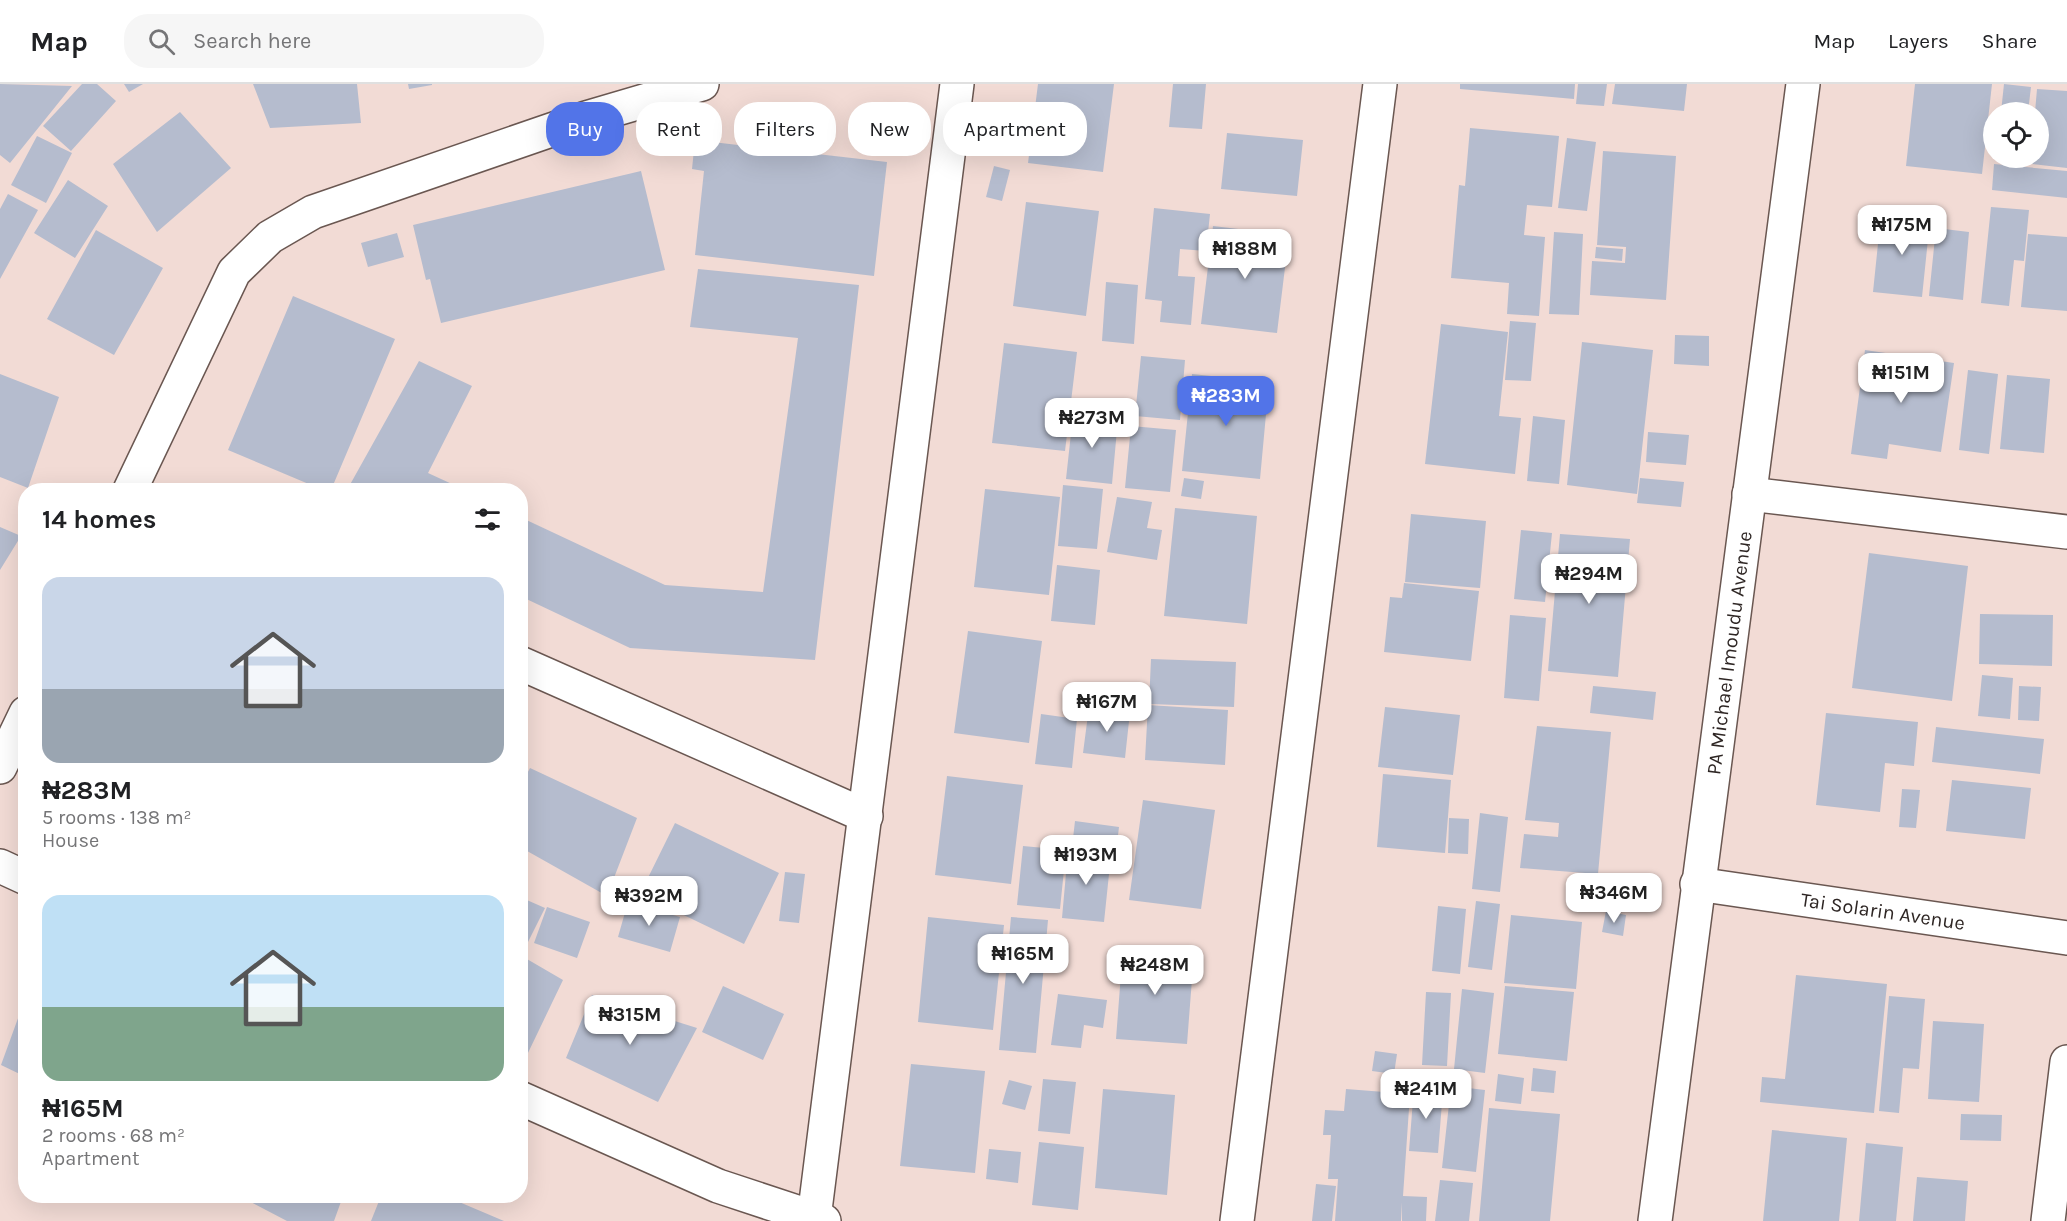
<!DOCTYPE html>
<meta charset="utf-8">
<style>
:root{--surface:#fff;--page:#f6f6f6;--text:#202124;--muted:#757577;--line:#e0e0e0;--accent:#5274e8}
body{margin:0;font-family:Karla,sans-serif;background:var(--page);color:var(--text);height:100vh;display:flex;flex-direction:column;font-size:22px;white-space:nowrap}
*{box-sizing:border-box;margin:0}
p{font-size:20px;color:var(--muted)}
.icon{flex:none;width:33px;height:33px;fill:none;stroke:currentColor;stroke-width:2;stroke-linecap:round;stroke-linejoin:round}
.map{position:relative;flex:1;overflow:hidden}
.sheet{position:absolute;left:18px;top:399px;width:510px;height:720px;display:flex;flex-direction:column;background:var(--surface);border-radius:24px;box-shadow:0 6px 24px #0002}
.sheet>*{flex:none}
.hud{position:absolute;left:546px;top:18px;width:570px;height:54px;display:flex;gap:12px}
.buttons{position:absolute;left:1983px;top:18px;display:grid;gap:12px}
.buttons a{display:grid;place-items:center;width:66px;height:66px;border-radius:50%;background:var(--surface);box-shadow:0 6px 24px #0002;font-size:30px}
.price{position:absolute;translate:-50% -51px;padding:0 14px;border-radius:12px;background:#fff;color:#222;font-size:20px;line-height:39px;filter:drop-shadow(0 2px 3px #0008)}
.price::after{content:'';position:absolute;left:50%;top:36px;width:18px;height:14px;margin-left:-9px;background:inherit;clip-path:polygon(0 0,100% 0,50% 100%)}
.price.active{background:var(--accent);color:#fff}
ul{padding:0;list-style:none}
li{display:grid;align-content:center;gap:12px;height:318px;padding:0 24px}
li span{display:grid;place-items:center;height:186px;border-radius:18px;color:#555}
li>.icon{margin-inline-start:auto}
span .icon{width:108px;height:108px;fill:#fffc;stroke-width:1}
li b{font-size:26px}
h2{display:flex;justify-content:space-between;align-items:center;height:72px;padding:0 24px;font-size:26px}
.pill{padding:0 21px;border-radius:24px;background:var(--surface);box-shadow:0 6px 24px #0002;font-size:21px;line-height:54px}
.pill.active{background:var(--accent);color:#fff}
header{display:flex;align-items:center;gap:36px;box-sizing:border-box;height:84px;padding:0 30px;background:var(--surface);border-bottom:2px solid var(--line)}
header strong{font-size:28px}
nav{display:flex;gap:33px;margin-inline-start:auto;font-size:21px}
.search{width:420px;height:54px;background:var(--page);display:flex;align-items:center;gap:15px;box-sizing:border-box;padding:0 21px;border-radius:24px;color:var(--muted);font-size:22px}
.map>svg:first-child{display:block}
.building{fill:#b5bcce}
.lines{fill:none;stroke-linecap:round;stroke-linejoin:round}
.minor-casing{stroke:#6a5751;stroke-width:36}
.minor{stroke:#fff;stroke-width:33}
.labels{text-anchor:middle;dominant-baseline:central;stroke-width:5;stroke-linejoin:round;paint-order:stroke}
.street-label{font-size:20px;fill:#2e2624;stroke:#fff}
</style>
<header>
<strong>Map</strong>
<div class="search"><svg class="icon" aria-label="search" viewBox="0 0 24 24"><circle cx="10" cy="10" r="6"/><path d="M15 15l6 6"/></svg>Search here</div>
<nav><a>Map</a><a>Layers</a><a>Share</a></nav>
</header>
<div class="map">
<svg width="2067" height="1137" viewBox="0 0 2067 1137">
<rect width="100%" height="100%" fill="#f2dbd5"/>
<!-- building -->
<path class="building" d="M0,0l72,2 -62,77 -10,-8z
M82,0h15l19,17 -45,50 -28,-25z
M124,0h19l-14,8z
M253,0h104l4,39 -91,5z
M408,0h24v1l-23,4z
M1038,0h76l-11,88 -75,-9z
M1173,0h33l-4,45 -33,-2z
M1460,0h115l-1,15 -114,-10z
M1578,0h29l-3,22 -28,-2z
M1615,0h72l-3,27 -72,-7z
M1915,0h77l-10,90 -76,-8z
M2004,0l27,3 -3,25h-27z
M2037,5l30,2v77l-36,-4 1,-6h6v-46h-3z
M180,28l51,56 -74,64 -44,-68z
M1470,44l89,8 -7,71 -25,-2 -3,30 21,2 -6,79 -32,-2 2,-31 -58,-5 8,-93 6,1z
M1227,49l76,7 -6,56 -76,-7z
M37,52l35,17 -26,50 -35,-18z
M1567,54l29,4 -9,69 -29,-3z
M695,56l192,22 -13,114 -179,-21 9,-84 -12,-2z
M1603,67l73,5 -10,144 -76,-5 2,-34 33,2 1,-16 -29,-2z
M1994,80l73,7v27l-75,-8z
M994,82l16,4 -8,31 -16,-4z
M641,87l24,99 -224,53 -11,-44 -4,1 -13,-55z
M68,96l40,26 -33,52 -41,-25z
M8,110l30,16 -38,69v-70z
M1026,118l73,9 -13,105 -73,-10z
M1991,123l38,3 -5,51 -10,-1 -5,46 -28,-3z
M1154,124l56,6 -4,37 -26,-2 -2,27 17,1 -4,48 -31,-3 2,-21 -17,-2z
M1881,131l49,5 -8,77 -49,-5z
M1213,142l76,9 -12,98 -76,-9z
M1936,144l33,4 -6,68 -34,-4z
M96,146l67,38 -49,87 -67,-36z
M1554,148l29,2 -4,81 -30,-1z
M397,149l7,24 -36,10 -7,-24z
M2028,150l39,3v74l-46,-4z
M1596,163l27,2 -1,12 -27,-3z
M698,185l161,16 -44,375 -185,-12 -110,-52v-79l145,68 98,7 35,-254 -108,-11z
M1106,198l32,3 -4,59 -32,-3z
M293,212l102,43 -64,151h-8l-95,-40z
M1510,237l26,2 -5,58 -26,-1z
M1441,240l67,8 -9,84 22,2 -6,56 -90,-10z
M1675,251l34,1v30l-35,-2z
M1582,258l71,8 -16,144 -70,-9z
M1004,259l73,9 -12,99 -73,-8z
M1865,266l89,13 -13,89 -52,-8 -2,15 -36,-5z
M1141,272l44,4 -5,60 -45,-4z
M419,277l53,25 -44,87 37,17h-118z
M1968,286l30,4 -9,80 -30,-4z
M0,290l59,23 -31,91 -28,-11z
M1192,290l77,8 -9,97 -78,-8z
M2007,291l43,4 -6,74 -44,-4z
M1073,331l45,4 -6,65 -46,-5z
M1533,332l32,4 -6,64 -32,-3z
M1131,342l45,4 -6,62 -45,-4z
M1648,348l41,3 -3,30 -40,-3z
M1184,394l20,3 -3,18 -20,-3z
M1640,394l44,4 -3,25 -44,-4z
M1063,401l40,4 -6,60 -39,-3z
M985,405l75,8 -11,98 -75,-8z
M1117,413l35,5 -5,26 15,2 -5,30 -50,-8z
M1175,424l82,8 -10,108 -83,-8z
M1411,430l75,7 -6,67 -75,-6z
M0,443l21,9 -21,34z
M1521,446l31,3 -7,69 -31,-3z
M1560,450l70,5 -12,138 -70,-6z
M1869,469l99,13 -16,135 -100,-13z
M1057,481l43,5 -5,55 -44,-4z
M1404,499l75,8 -8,70 -87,-9 6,-55 12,1z
M1980,530l73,1 -1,51 -73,-2z
M1510,531l36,3 -7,83 -35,-3z
M968,547l74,10 -13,102 -75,-10z
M1151,575l85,3 -2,45 -85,-3z
M1982,591l31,3 -3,41 -32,-3z
M1593,602l63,6 -3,28 -63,-7z
M2019,602l22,1 -2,34 -21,-1z
M1148,621l80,5 -3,55 -80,-5z
M1089,623l41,5 -5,46 -42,-5z
M1385,623l75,8 -7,60 -75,-8z
M1826,629l92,9 -4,44 -29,-3 -5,49 -64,-7z
M1041,630l36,5 -5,49 -37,-4z
M1537,642l74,6 -13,142 -78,-6 4,-34 34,3 1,-14 -34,-3z
M1936,643l108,12 -4,35 -108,-12z
M530,684l107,50 -30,78 -87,-49v-60z
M1383,690l68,6 -6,73 -68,-6z
M947,692l76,9 -12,99 -76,-9z
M1952,696l79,8 -6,51 -79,-8z
M1902,705l18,1 -4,38 -17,-1z
M1143,716l72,10 -14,99 -72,-9z
M1480,729l28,4 -8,75 -28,-3z
M1449,734l20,1 -1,35 -20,-1z
M1075,737l44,6 -3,25 -44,-5z
M675,739l104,50 -35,71 -104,-50z
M1023,762l43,4 -6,59 -43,-4z
M1068,767l43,4 -7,67 -42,-4z
M785,788l20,2 -6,49 -20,-2z
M520,813l25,11 -18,36 -7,-3z
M1476,817l24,3 -8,66 -24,-3z
M628,818l52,15 -10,35 -52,-15z
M1438,822l28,3 -6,65 -28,-3z
M547,823l43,15 -13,36 -43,-15z
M1606,827l20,4 -3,21 -21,-4z
M1511,831l71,7 -6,67 -72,-6z
M928,833l76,8 -11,105 -75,-8z
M1011,833l37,3 -12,133 -37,-3z
M1123,863l71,6 -7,91 -71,-5z
M520,871l43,25 -36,75 -7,-5z
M1796,891l91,9 -13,129 -114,-11 2,-25 23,2z
M723,902l61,28 -21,46 -61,-28z
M1505,902l69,6 -7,69 -69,-7z
M1462,905l32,4 -9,80 -31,-4z
M1426,908l25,1 -4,73 -25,-1z
M1058,910l49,6 -4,28 -19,-3 -3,23 -30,-3z
M592,911l105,33 -39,74 -92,-44z
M1889,912l36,3 -6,70 -16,-1 -4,45 -20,-2z
M21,926l5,2v65l-25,-12z
M1933,937l51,3 -5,78 -51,-3z
M1375,967l22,3 -3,20 -22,-3z
M911,980l74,7 -10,102 -75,-7z
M1533,984l23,3 -2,22 -23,-2z
M1498,990l26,4 -3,26 -26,-3z
M1043,995l33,3 -6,52 -32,-3z
M1009,996l23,6 -7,24 -23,-6z
M1451,1002l34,4 -9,82 -34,-4z
M1414,1003l29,3 -5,63 -29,-2z
M1103,1005l72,6 -8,100 -72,-7z
M1346,1005l64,5 -7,102 24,1 -1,24h-24v-19l-1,19h-66l3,-42h-10l3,-44h-8l2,-25 19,1z
M1489,1024l71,6 -10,107h-71z
M1961,1030l41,1 -1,26 -41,-1z
M1772,1046l75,8 -8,83h-76z
M1039,1058l45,5 -6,63 -46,-5z
M1866,1059l37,4 -7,74h-37z
M989,1065l32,3 -3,31 -32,-4z
M1917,1093l51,4 -3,40h-52z
M1440,1096l33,3 -4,38h-34z
M1316,1100l20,2 -4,35h-20z
M239,1112h104l-9,25h-47z
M381,1112h64l59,25h-133z"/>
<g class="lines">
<!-- minor casing -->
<g class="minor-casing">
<g id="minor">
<path d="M130,406l104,-218 36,-35 43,-25 273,-94 116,-34"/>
<path d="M1749,410l318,38"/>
<path d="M520,579l346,153"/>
<path d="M0,683l26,-54"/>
<path d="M0,782l26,12"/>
<path id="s1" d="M1697,800l370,54"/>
<path d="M520,1014l198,88 106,35"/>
<path d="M814,1134l143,-1134"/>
<path d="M1237,1137l143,-1137"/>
<path id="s2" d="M1655,1137l148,-1137"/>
<path d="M2048,1137l19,-159"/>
</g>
</g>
<!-- minor -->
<use href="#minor" class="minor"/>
</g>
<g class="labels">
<!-- street labels -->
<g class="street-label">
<text stroke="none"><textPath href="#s2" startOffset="573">PA Michael Imoudu Avenue</textPath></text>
<text stroke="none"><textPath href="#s1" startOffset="188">Tai Solarin Avenue</textPath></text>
</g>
</g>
</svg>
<div class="buttons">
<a><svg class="icon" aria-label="locate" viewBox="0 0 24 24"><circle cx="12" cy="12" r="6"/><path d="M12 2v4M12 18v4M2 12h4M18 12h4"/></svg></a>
</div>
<b class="price" style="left:1902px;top:172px">₦175M</b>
<b class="price" style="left:1245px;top:196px">₦188M</b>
<b class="price" style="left:1901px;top:320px">₦151M</b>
<b class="price active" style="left:1226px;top:343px">₦283M</b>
<b class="price" style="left:1092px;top:365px">₦273M</b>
<b class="price" style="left:1589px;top:521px">₦294M</b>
<b class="price" style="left:1107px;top:649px">₦167M</b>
<b class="price" style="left:1086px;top:802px">₦193M</b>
<b class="price" style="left:1614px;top:840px">₦346M</b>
<b class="price" style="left:649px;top:843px">₦392M</b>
<b class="price" style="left:1023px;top:901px">₦165M</b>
<b class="price" style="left:1155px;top:912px">₦248M</b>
<b class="price" style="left:630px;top:962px">₦315M</b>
<b class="price" style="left:1426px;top:1036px">₦241M</b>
<div class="hud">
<a class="pill active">Buy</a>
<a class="pill">Rent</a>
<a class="pill">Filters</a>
<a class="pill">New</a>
<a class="pill">Apartment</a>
</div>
<section class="sheet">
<h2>14 homes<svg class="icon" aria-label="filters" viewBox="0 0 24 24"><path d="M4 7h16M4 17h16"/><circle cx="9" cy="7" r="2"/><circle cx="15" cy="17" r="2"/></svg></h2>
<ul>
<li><span style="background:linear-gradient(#c9d6e8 60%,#9aa5b1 0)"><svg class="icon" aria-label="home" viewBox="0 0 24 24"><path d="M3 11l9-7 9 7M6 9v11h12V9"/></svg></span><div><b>₦283M</b><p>5 rooms · 138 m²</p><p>House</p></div></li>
<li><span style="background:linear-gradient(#bfe0f5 60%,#7fa58c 0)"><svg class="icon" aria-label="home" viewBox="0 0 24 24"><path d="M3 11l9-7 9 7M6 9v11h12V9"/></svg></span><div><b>₦165M</b><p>2 rooms · 68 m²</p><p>Apartment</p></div></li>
</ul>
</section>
</div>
